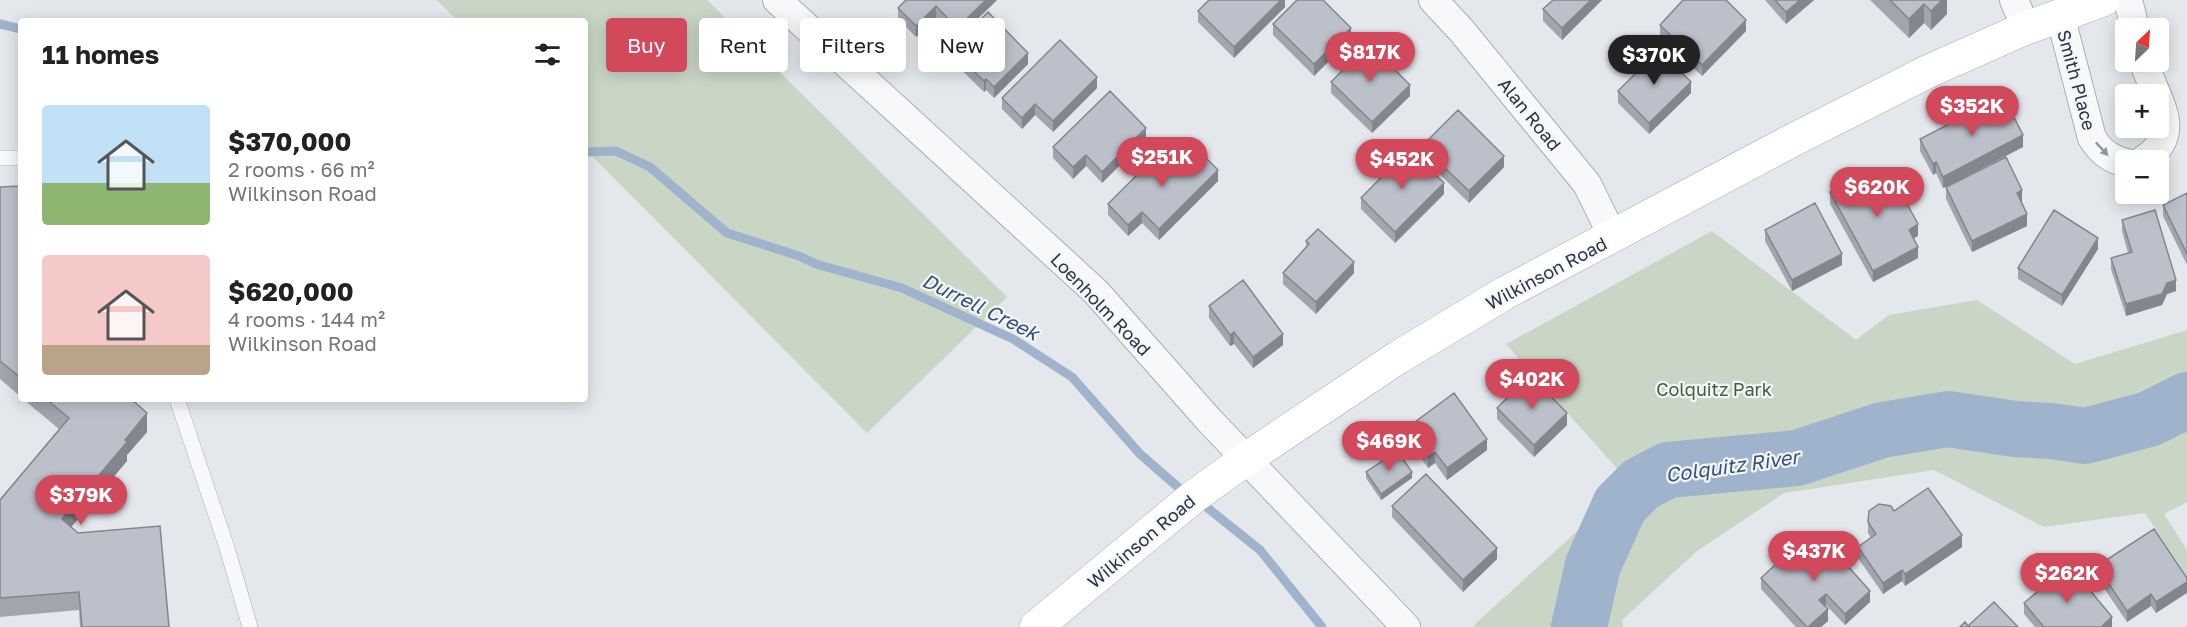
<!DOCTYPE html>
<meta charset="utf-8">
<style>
:root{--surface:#fff;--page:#f2f2f2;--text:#222;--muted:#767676;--accent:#d1495b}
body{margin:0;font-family:"Golos Text",sans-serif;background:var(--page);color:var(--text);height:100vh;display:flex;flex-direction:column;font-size:22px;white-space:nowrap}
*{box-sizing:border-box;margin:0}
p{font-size:20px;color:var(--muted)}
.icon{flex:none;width:33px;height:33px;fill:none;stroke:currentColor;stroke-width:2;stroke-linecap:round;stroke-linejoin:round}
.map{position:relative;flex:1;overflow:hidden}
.details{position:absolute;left:18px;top:18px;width:570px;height:384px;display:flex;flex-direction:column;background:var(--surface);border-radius:6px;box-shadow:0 3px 15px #0003}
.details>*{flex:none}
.hud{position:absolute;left:606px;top:18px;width:570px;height:54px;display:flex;gap:12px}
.needle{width:39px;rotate:25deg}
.controls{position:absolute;left:2115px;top:18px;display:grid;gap:12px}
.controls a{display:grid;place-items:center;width:54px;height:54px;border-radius:6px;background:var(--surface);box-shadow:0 3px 15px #0003;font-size:30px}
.price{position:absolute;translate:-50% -51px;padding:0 14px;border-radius:21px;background:var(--accent);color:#fff;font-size:20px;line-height:39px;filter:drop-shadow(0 2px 3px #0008)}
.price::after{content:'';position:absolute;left:50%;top:36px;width:18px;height:14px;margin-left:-9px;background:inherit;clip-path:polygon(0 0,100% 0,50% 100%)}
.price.current{background:#222;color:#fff}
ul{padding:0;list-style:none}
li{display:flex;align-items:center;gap:18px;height:150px;padding:0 24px}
li span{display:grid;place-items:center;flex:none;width:168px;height:120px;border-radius:6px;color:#555}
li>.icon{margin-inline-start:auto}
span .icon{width:72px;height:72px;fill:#fffc;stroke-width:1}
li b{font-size:26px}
h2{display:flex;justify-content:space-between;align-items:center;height:72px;padding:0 24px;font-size:26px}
.pill{padding:0 21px;border-radius:6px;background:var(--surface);box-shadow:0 3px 15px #0003;font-size:21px;line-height:54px}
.pill.current{background:var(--accent);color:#fff}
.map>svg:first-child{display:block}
.green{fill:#c9d6c5}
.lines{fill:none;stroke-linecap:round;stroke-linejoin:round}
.stream{stroke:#9fb4cc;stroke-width:9}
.river{stroke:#9fb4cc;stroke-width:56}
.lane-casing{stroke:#a9aeb7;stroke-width:16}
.street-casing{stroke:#a9aeb7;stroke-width:30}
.secondary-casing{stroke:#a9aeb7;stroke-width:34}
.lane{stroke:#f7f8fa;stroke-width:15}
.street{stroke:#f7f8fa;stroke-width:28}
.secondary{stroke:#fff;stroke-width:33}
.wall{fill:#a1a5ae}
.shaded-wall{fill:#83868d}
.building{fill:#bbc0ca;stroke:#83868d;stroke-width:1.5}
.oneway{fill:#9196a0}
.labels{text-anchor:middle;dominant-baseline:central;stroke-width:4.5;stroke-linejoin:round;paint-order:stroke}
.street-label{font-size:18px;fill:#2b3445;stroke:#f4f6f9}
.park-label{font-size:18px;fill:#3f6138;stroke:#f4f6f9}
.water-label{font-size:20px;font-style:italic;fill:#34527a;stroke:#f4f6f9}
</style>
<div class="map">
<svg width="2187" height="627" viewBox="0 0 2187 627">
<rect width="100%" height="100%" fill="#e4e7ec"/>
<!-- green -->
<path class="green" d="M437,0h270l300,297 -140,136 -282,-284v-128h-127z
M1712,231l144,109 33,-25 88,-15 98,64 112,-34v172l-23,12 23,36v26l-42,-63 -101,14 -110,-57 -150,23 -87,58 -75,69 1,7h-147l-2,-2 156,-142 -124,-139z"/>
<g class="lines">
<!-- stream -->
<path class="stream" d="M0,24l21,5
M585,152l31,-1 34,16 77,66 72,23 17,8 86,24 111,51 59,38 68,77 47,41
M1199,501l61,49 62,77"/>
<!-- river -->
<path class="river" d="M1579,627l14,-62 27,-60 21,-21 27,-14 129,-12 85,-28 66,-11 67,10 36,2 34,5 64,-17 38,-19"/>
<!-- lane casing -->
<g class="lane-casing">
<path id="lane" d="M0,158h21
M177,399l50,149 23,79"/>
</g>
<!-- street casing -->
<g class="street-casing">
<path id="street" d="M777,0l319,292 112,127 198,208
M1433,0l28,30 126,154 26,53
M2014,0l12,28
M2128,0l7,28
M2060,15l32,123c9,14 17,20 34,25
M2143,160c44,-27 11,-62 1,-98"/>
</g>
<!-- secondary casing -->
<g class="secondary-casing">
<path id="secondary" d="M1036,627l156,-129 54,-39 151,-101 108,-65 286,-152 138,-70 97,-43 77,-28"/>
</g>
<!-- lane -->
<use href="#lane" class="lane"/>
<!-- street -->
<use href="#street" class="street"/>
<!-- secondary -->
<use href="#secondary" class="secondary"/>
</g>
<!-- wall -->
<path class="wall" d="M997,0l-40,39 -21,-22 -20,20 -18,-18v-11z
M1285,0v7l-51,51 -36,-36v-11z
M1602,0l-40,40 -19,-19v-12z
M1765,0h49l-28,24z
M1870,0h77v14l-16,16 -7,-7 -15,15z
M1273,24l78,15 -37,37 -41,-41z
M1660,25l86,6 -44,45 -42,-40z
M951,49l77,15 -34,34 -8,-8 -2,2 -33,-32z
M1331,82l79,14 -38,37 -41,-40z
M1097,88l-44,44 -18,-17 -13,14 -20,-20v-11z
M1618,91l73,2 -42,41 -31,-31z
M1146,139l-44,44 -16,-17 -13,13 -20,-21v-11z
M1920,139l103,8 -76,40 75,15h-1l6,24 -55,26 -26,-53v-12l-3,1 -7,-15 -3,2 -13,-24z
M1422,146l82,21 -35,36 -47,-46z
M1187,169l31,12 -59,59 -17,-17 -14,13 -20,-21v-11z
M1867,183l51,53 -5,2 5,20 -45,24 -43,-78v-12z
M21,186v211l-21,-18v-192z
M2187,193v72l-24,-49v-11z
M1444,194l-49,49 -34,-34v-11z
M2122,220l54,71 -9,3 -5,11 -36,11 -15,-47v-11l17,-5 -6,-22z
M1765,230l77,35 -50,26 -27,-50z
M1306,241l48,32 -38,41 -33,-30v-11l23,-26z
M2098,249l-36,57 -44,-27v-11z
M1209,306l74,39 -30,23 -19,-24 -4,2 -21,-28z
M23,399h108l16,33 -20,23v6l-56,66 98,100h-89l-1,-17 -79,7v-117l59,-71z
M1497,408l70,17 -33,32 -37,-38z
M1407,428l80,22 -40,30 -12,-17 -7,5 -21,-29z
M1366,472l46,6 -31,22 -15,-22z
M1392,506l105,53 -34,33 -71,-75z
M1894,511l68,36 -57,39 -3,-5 -19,13 -25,-36v-11l13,-9 -3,-5v-11z
M2097,566l90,12 -31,35 -5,-7 -24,16 -30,-44z
M1761,578l109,24 -25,23 -19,-20 -1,1 3,15 -7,6h-25l-35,-38z
M2024,603l88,24h-77l-11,-13z"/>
<!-- shaded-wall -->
<path class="shaded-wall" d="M986,0h11l-40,39v-11z
M1281,0h4v7l-51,51v-11z
M1591,0h11l-40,40v-12z
M1800,0h14l-28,24v-12z
M1940,0h7v14l-16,16v-19z
M1924,4v19l-15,15v-19z
M936,6v11l-20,20v-11z
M1746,20v11l-44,45v-11z
M1351,28v11l-37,37v-12z
M1028,53v11l-34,34v-11z
M1097,77v11l-44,44v-11z
M986,79v11l-2,2v-11z
M1691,82v11l-42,41v-11z
M1410,85v11l-38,37v-11z
M1035,104v11l-13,14v-11z
M1146,128v11l-44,44v-11z
M2023,135v12l-80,41v-11z
M1086,155v11l-13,13v-12z
M1504,156v11l-35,36v-12z
M1936,162v11l-3,2v-11z
M1218,170v11l-59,59v-11z
M1444,183v11l-49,49v-11z
M2022,190v12l-5,3v-12z
M1142,212v11l-14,13v-11z
M2027,214v12l-55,26v-11z
M1918,224v12l-9,5v-11z
M2098,238v11l-36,57v-11z
M1918,247v11l-45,24v-11z
M1842,254v11l-50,26v-11z
M1354,262v11l-38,41v-12z
M2176,280v11l-9,3 -5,11 -36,11v-12l41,-21z
M1234,332v12l-4,2v-11z
M1283,334v11l-30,23v-11z
M147,413v19l-20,23v6l-65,77v-19l63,-79z
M1567,413v12l-33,32v-12z
M1487,439v11l-40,30v-12z
M1435,452v11l-7,5v-11z
M1412,472v6l-31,22v-6z
M1962,535v12l-57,39v-12z
M1497,548v11l-34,33v-12z
M1902,570v11l-19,13v-11z
M2187,582v11l-31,20v-11z
M1870,591v11l-25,23v-11z
M1826,594v11l-7,6v-11z
M2151,594v12l-24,16v-11z
M1828,609v12l-7,6h-13z
M2112,617v10h-11z"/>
<!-- building -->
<path class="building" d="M906,0h80l-29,28 -21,-22 -20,20 -18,-18z
M1209,0h72l-47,47 -36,-36z
M1297,0h26l28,28 -37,36 -41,-40z
M1553,0h38l-29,28 -19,-19z
M1683,0h43l20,20 -44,45 -42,-40z
M1775,0h25l-14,12z
M1890,0h52l-11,11 -7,-7 -15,15z
M988,12l40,41 -34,34 -8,-8 -2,2 -33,-32z
M1060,40l37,37 -44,44 -18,-17 -13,14 -20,-20z
M1369,44l41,41 -38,37 -41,-40z
M1659,50l32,32 -42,41 -31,-32z
M1110,91l36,37 -44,44 -16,-17 -13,12 -20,-20z
M2003,96l20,39 -80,42 -7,-15 -3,2 -13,-25z
M1458,110l46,46 -35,35 -47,-45z
M1166,146l21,23 15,-15 16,16 -59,59 -17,-17 -14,13 -20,-21z
M1409,149l35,34 -49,49 -34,-34z
M2006,157l16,33 -5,3 10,21 -55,27 -26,-54z
M1889,171l29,53 -9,6 9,17 -45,24 -43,-79 32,-17 5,8z
M21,186v192l-21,-17v-174z
M2187,193v61l-24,-49z
M1815,203l27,51 -50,26 -27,-50z
M2054,210l44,28 -36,57 -44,-27z
M2155,210l21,70 -9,3 -5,11 -36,10 -15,-46 21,-6 -10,-32z
M1318,229l36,33 -38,40 -33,-29 26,-29 -3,-3z
M1243,280l40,54 -30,23 -19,-25 -4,3 -21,-29z
M1530,375l37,38 -33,32 -37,-37z
M1454,393l33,46 -40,29 -12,-16 -7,5 -21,-29z
M46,399h85l16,14 -22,27 2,2 -65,77 16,14 82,-7 9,101h-87l-3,-35 -79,6v-98l69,-82z
M1397,451l15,21 -31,22 -15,-22z
M1426,474l71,74 -34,32 -71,-74z
M1928,488l34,47 -57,39 -3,-4 -19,13 -25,-36 18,-13 -8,-12 1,-11 10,-7 12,2 3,5z
M2154,529l33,49v4l-31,20 -5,-8 -24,17 -30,-45z
M1809,534l31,33 5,-4 25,28 -25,23 -19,-20 -7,6 9,9 -20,18h-1l-46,-49z
M2069,565l43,52 -11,10h-57l-20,-24z
M1994,602l24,25h-58l5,-5 3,4z"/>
<!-- one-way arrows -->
<defs><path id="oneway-solid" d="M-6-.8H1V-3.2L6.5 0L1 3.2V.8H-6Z" transform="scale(1.5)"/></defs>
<use class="oneway" href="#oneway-solid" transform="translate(2102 149) rotate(47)"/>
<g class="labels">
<!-- street labels -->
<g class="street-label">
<text transform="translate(2077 80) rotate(75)">Smith Place</text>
<text transform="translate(1530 114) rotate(51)">Alan Road</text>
<text transform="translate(1546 273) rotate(-28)">Wilkinson Road</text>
<text transform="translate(1101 304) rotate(46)">Loenholm Road</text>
<text transform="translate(1141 541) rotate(-40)">Wilkinson Road</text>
</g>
<!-- park labels -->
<g class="park-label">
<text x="1714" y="389">Colquitz Park</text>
</g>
<!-- water labels -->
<g class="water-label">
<text transform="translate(981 306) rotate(26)">Durrell Creek</text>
<text transform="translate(1732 465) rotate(-8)">Colquitz River</text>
</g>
</g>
</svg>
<div class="controls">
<a><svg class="needle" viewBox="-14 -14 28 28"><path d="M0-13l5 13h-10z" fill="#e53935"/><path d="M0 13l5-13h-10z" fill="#767676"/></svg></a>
<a>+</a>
<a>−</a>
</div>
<b class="price" style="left:1370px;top:83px">$817K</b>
<b class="price current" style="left:1654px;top:86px">$370K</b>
<b class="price" style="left:1972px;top:137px">$352K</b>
<b class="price" style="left:1162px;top:188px">$251K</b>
<b class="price" style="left:1402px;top:190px">$452K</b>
<b class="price" style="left:1877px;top:218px">$620K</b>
<b class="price" style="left:1532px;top:410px">$402K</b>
<b class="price" style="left:1389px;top:472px">$469K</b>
<b class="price" style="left:81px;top:526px">$379K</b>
<b class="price" style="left:1814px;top:582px">$437K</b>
<b class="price" style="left:2067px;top:604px">$262K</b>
<div class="hud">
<a class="pill current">Buy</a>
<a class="pill">Rent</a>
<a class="pill">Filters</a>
<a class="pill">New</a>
</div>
<section class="details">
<h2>11 homes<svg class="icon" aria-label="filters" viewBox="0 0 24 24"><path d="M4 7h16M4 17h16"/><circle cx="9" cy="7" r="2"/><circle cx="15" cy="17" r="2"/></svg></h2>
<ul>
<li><span style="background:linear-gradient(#bfe0f5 65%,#8fb573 0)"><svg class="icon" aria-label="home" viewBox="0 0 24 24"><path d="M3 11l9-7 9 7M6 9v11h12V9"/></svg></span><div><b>$370,000</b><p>2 rooms · 66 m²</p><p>Wilkinson Road</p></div></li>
<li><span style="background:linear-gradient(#f6c9c9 75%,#b9a48a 0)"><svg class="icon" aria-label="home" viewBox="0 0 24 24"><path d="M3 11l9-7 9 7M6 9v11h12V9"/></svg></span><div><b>$620,000</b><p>4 rooms · 144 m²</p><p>Wilkinson Road</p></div></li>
</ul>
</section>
</div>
